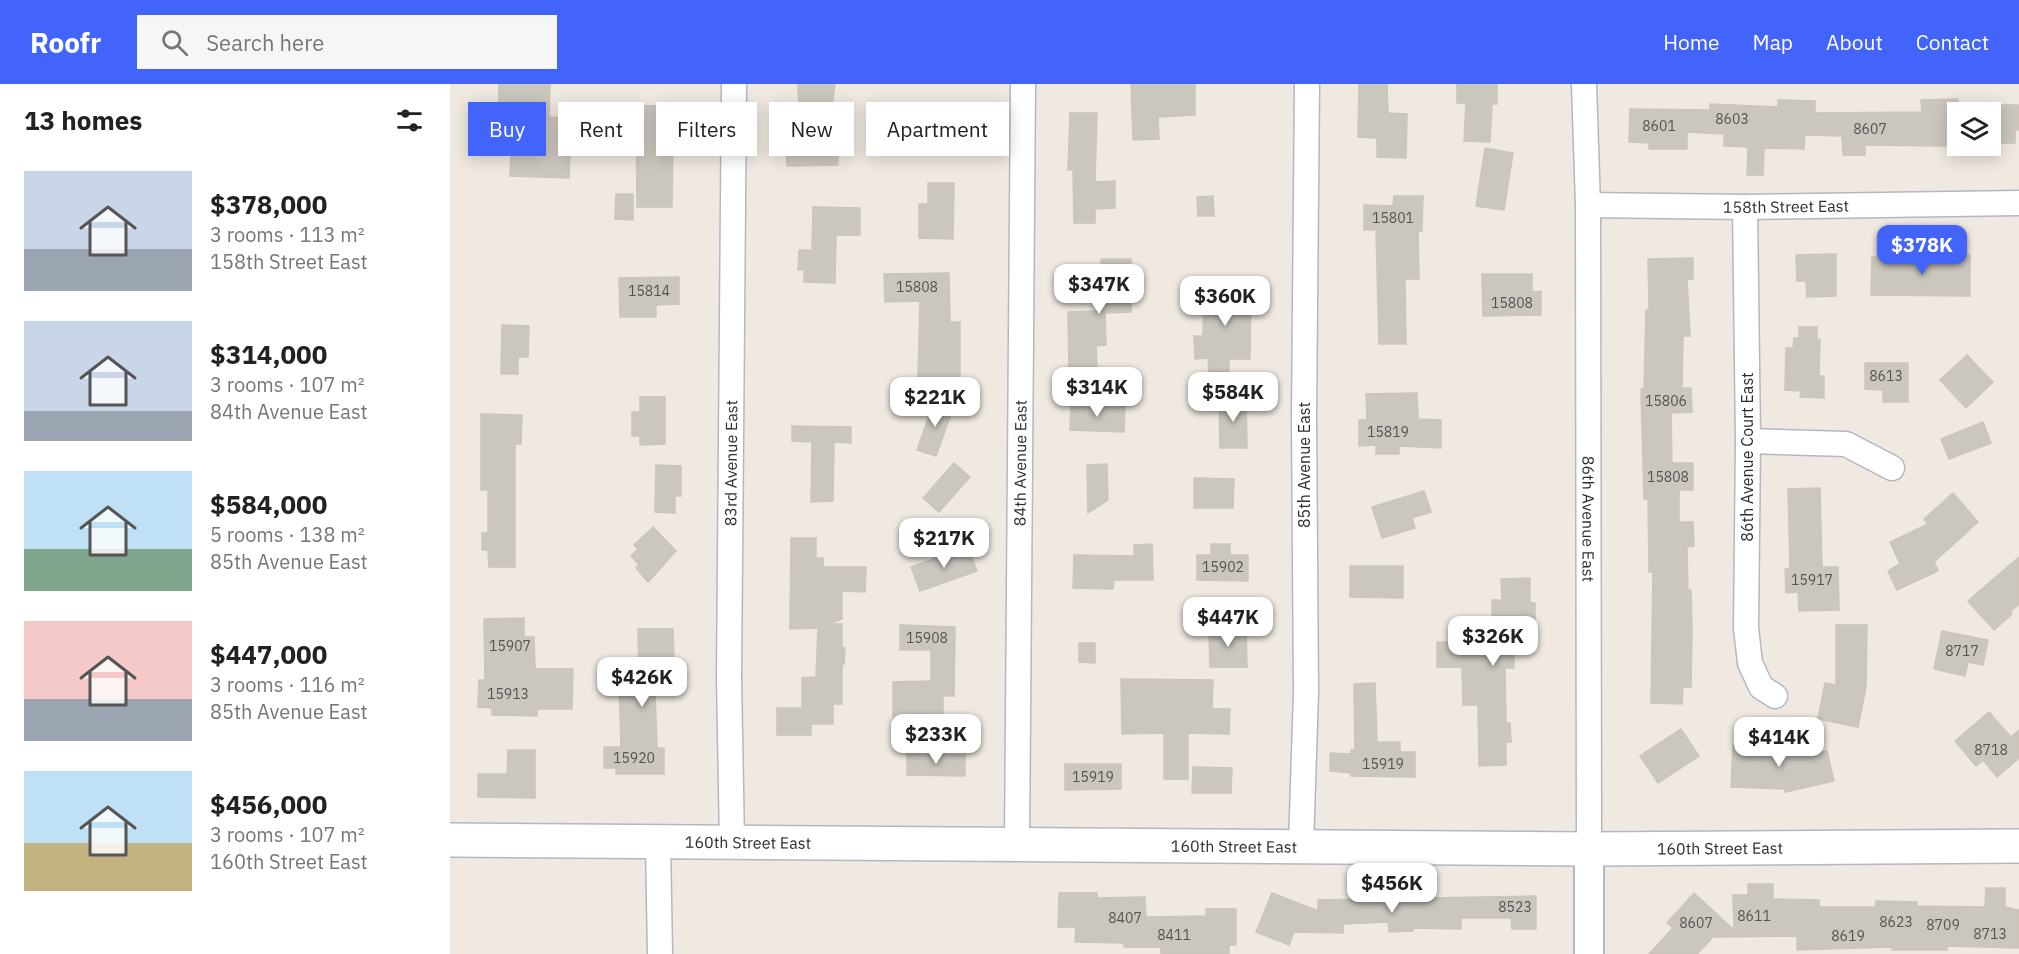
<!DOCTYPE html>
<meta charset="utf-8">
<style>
:root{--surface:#fff;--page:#f6f6f6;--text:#222;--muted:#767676;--accent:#4264fb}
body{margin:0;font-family:"IBM Plex Sans",sans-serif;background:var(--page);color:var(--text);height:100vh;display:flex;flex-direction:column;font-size:22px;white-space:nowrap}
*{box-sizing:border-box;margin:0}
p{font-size:20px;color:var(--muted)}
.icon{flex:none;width:33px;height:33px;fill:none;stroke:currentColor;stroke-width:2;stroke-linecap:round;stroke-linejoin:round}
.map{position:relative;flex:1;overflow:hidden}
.side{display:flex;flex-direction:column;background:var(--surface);width:450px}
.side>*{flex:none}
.banner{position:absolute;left:18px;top:18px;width:570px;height:54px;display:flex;gap:12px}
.controls{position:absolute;left:1497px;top:18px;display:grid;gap:12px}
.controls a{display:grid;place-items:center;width:54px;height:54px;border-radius:0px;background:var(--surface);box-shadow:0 3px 15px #0003;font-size:30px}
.price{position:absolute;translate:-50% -51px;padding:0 14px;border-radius:12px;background:#fff;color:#222;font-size:20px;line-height:39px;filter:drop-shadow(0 2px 3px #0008)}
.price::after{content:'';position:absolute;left:50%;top:36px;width:18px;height:14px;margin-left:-9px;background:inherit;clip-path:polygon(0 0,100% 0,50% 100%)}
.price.current{background:var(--accent);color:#fff}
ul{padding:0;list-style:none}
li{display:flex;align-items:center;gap:18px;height:150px;padding:0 24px}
li span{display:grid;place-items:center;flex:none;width:168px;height:120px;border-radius:0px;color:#555}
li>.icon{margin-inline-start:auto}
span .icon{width:72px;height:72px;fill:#fffc;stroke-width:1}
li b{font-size:26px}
h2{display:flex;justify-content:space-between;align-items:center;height:72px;padding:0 24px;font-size:26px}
.pill{padding:0 21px;border-radius:0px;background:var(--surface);box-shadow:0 3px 15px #0003;font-size:21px;line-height:54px}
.pill.current{background:var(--accent);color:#fff}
header{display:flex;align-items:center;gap:36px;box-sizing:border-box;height:84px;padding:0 30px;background:var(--accent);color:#fff}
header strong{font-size:28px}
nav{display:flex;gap:33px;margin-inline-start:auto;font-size:21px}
.search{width:420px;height:54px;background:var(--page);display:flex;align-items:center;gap:15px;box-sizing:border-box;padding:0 21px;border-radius:0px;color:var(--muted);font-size:22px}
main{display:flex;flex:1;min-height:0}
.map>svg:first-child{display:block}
.building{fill:#cbc7bf;stroke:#cbc5ba;stroke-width:1.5}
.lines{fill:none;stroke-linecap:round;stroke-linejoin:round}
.minor-casing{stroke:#b4b7c1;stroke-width:27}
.tertiary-casing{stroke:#b4b7c1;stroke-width:32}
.secondary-casing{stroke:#b4b7c1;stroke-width:36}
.minor{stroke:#fff;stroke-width:24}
.tertiary{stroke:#fff;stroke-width:28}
.secondary{stroke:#fff;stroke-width:33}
.labels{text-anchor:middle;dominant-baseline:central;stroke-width:5;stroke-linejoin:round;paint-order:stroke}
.number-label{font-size:14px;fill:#555452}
.street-label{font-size:16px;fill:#2e2e2e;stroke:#fff}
</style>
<header>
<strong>Roofr</strong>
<div class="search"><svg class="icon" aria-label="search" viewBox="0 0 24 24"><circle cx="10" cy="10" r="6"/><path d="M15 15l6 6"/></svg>Search here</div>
<nav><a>Home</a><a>Map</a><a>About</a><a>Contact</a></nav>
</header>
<main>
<section class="side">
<h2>13 homes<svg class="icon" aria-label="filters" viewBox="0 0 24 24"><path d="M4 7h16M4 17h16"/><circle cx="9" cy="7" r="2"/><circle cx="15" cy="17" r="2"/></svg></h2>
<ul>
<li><span style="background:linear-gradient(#c9d6e8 65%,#9aa5b1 0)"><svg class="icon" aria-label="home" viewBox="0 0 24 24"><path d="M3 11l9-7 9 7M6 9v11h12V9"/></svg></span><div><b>$378,000</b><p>3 rooms · 113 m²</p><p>158th Street East</p></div></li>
<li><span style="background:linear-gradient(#c9d6e8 75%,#9aa5b1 0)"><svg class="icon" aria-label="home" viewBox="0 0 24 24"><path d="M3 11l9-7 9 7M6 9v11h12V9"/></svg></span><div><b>$314,000</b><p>3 rooms · 107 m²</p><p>84th Avenue East</p></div></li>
<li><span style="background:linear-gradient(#bfe0f5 65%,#7fa58c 0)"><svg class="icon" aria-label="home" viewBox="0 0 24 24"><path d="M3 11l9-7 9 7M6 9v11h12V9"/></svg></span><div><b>$584,000</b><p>5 rooms · 138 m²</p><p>85th Avenue East</p></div></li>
<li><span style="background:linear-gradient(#f6c9c9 65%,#9aa5b1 0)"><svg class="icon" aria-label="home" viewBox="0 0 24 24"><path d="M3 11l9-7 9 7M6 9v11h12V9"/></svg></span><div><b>$447,000</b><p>3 rooms · 116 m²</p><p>85th Avenue East</p></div></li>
<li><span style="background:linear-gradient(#bfe0f5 60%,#c2b280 0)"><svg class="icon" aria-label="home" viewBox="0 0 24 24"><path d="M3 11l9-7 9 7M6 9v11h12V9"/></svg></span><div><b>$456,000</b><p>3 rooms · 107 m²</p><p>160th Street East</p></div></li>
</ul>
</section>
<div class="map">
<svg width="1569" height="870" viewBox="0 0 1569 870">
<rect width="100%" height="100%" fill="#efe9e1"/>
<!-- building -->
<path class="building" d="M49,0h51l-1,33 22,1 -2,60 -59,-2 1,-23h-14z
M348,0h37l-3,22 9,-1v18h-4l1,42 -51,1 -1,-23 14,-1z
M681,0h64v31l-37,2 1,22 -26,1z
M909,0h28l1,29 19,1 -1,44 -29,-1v-19l-19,-1z
M1007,0h40v20h-5l-2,38 -26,-1 2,-38h-9z
M1508,15v25h-12v22l-81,-1v10h-22l-1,-19 -37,-1 -1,14 -40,-1 -1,27h-16l1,-28 -24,-1v-12l-37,-2v17h-38v-6l-20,-1 1,-33 80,1v-6l68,3v-7l37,1v12l107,-1 -1,-12z
M243,21v25h-20l-1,77h-35l-1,-101z
M1540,21h29v25h-4v13h-25z
M620,29h27l-2,69 20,-1v27l-20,1v14h-21l-1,-53h-5z
M1035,64l28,5 -9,57 -28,-4z
M478,99h26l-1,56 -34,-1v-34h9z
M166,110h17v26l-18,-1z
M763,112l1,20h-16l-1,-19z
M944,112h29l-1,35h-4l1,48h-14l1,65h-27l-3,-114h-12v-25l29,1z
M363,123l47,1v27h-24l-1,48 -31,-1v-12h-6l1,-20h13z
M1386,170v42l-29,1 -1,-16h-9l-1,-26z
M1481,171h39v41l-99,-1 1,-38 59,2z
M1243,174v21h-6l3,57h-7l-1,52h9l1,24 -21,1 1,50h21v27h-14v32h14l1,24 -7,1 1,43h3l1,38 -1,59h-8l-1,17 -31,-1 2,-131h-4l-1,-73h-4l-3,-110h3l2,-79h3l-1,-51z
M651,175h30v53l-26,1 1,32 -10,1 1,25h-28l-1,-59 34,-1z
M499,189l1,49h10v57l-42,-1 2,-77 -35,1 -1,-28z
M1032,190h50v18l9,-1v24l-58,1z
M229,193v27l-23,1v12h-36l-1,-39z
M754,201l47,2 -1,72h-21v13h-20l-1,-14 -13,1 -1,-23h9z
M52,241l27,1 -1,31h-10v17h-17z
M1349,243h18v12h3l-1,37h5v22l-24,-1 1,-6 -16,-1 1,-42h7l1,-10h5z
M1517,271l26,27 -27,26 -26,-28z
M1415,279h43v39h-25v-12l-18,-1z
M967,309l1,26 23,1v28l-42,-2v8h-23v-9l-17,1v-26h8l-1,-26z
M190,313h25v47l-25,1v-9h-8v-24h8z
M796,314l1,50h-27l-1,-49z
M485,315l19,7 -18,50 -19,-6z
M621,319l54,2 -1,27 -54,-2z
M31,330l41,1 -1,29h-6v123h-26l-1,-17h-6v-17h6v-43h-7z
M1533,338l8,21 -42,16 -8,-20z
M342,342l59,1v16l-17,-1 -1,59 -22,1 1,-60 -20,-1z
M504,379l16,14 -31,35 -16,-14z
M657,380l1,36 -20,13 -1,-48z
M206,381l25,1v30h-6v17l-20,-1z
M744,394l40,1 -1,29h-39z
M1370,404l2,79h16l1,43 -40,1 -1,-19 -12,1 -1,-24 5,-1 -2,-79z
M974,407l7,21 -19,6 3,10 -33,10 -10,-31z
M1503,409l25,29 -44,40 4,9 -41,19 -9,-19 12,-7 -10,-22 38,-18 -4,-5z
M203,443l23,24 -28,31 -12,-14 3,-3 -8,-9 7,-7 -4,-4z
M341,454h25v20h7v9h43l-1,25 -23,-1v28l-14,5h14v23l3,1 -1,16h-2v40h-9v20h-22v11h-34v-27h25v-30l14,-1 2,-49 -28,1z
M702,460l1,36h-39l-1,9 -40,-1 1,-33 60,1v-11z
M761,460h19v11h18v26l-51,-1v-25h14z
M518,463l9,24 -57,20 -9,-24z
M1569,473v47l-9,8 2,2 -18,16 -26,-29z
M900,482h53v32l-53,-1z
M1080,494v25h5v24h-5v11h-16v30h-9l1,55h4l1,19h-5v23l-27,1 -1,-61h-15l-1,-38h-25v-25l55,1v-43h10l-1,-21z
M74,534v19h10l1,32h38l-1,40h-35v7l-45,-1v-7l-14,-1 1,-27h6l-1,-61z
M450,541l55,2 -1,69h-11v20h-17v7l-33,1v-42l38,-1v-31h-31z
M1386,541h31l-1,62 -8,40 -40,-8 7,-36 11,2z
M759,544h37l1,39h-37z
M188,545h35l1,32h-7v29h-12l2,58h7v26h-48v-6h-12v-21h17l-2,-71h20z
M1492,547l46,9 -5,25 -15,-3 -3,14 -31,-7z
M629,559h16v20l-16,-1z
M671,595l92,1 -1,29h18l-1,25 -41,-1v46h-24v-46l-42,1z
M925,599l2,59h23v10h15v25l-64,-1v-3l-21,-2v-18l21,1v-4h4l-1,-66z
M1539,628l22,25 8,-7v28l-22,19 -14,-17 -7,6 -21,-25z
M1231,645l18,27 -41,27 -18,-27z
M1350,658l3,15 24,-6 7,30 -49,11v-3l-54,-2 2,-42 44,2z
M58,666h27v48l-57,-1v-23h29z
M457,670l58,1v21l-58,-1z
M615,680h56v25l-56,1z
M743,683l39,1 -1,25h-39z
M1298,800h25v15l46,1v7h56l1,-6 41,1v4l68,1 1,-19h19v19l14,3v38l-72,-2v4h-55v-3l-95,3v-14l-84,1 -16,17h-48l24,-26 -6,-5 27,-30 40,37 -1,-35h15z
M609,809h38v5l48,-1 1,20 60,-1v-7h30v36h-7v9h-68v-7h-37v-4l-49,-1 1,-15h-18z
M822,809l46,18v-11l218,-4v33h-24l-1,-11h-50v11l-48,-1v3l-24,1 -1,-10 -45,2v9l-49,-1 -5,13 -33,-13z"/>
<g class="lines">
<!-- minor casing -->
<g class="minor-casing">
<g id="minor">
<path id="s1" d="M1134,0l4,121 1,644"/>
<path id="s2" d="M1138,121l157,2 274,-4"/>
<path d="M1295,123l3,234 -2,187 4,35 11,24 14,9"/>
<path d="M1298,357l98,3 46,24"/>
<path d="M208,758l2,112"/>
<path id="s3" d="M282,759l-3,-166 5,-593"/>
<path id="s4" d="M567,759l6,-759"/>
<path d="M851,762l5,-154 -2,-275 3,-333"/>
</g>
</g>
<!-- tertiary casing -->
<g class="tertiary-casing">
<path id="tertiary" d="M1139,765v105"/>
</g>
<!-- secondary casing -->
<g class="secondary-casing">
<g id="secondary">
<path id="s5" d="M0,756l1139,9 430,-3"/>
</g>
</g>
<!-- minor -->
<use href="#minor" class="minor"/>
<!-- tertiary -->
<use href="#tertiary" class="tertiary"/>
<!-- secondary -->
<use href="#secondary" class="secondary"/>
</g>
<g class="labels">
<!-- number labels -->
<g class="number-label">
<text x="1282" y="35">8603</text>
<text x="1209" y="42">8601</text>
<text x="1420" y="45">8607</text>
<text x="943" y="134">15801</text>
<text x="467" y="203">15808</text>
<text x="199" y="207">15814</text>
<text x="1062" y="219">15808</text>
<text x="1436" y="292">8613</text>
<text x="1216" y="317">15806</text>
<text x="938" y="348">15819</text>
<text x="1218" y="393">15808</text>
<text x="773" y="483">15902</text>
<text x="1362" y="496">15917</text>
<text x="477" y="554">15908</text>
<text x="60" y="562">15907</text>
<text x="1512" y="567">8717</text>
<text x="58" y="610">15913</text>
<text x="1541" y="666">8718</text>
<text x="184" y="674">15920</text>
<text x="933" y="680">15919</text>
<text x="643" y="693">15919</text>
<text x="1065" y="823">8523</text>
<text x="1304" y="832">8611</text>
<text x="675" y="834">8407</text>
<text x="1446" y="838">8623</text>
<text x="1246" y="839">8607</text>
<text x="1493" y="841">8709</text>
<text x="1540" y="850">8713</text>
<text x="724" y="851">8411</text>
<text x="1398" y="852">8619</text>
</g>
<!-- street labels -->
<g class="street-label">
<text stroke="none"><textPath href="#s2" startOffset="198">158th Street East</textPath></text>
<text transform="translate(1297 373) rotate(-90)">86th Avenue Court East</text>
<text stroke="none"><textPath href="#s3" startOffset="380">83rd Avenue East</textPath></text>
<text stroke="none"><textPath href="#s4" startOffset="380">84th Avenue East</textPath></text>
<text transform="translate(854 381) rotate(-90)">85th Avenue East</text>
<text stroke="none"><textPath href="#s1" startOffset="435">86th Avenue East</textPath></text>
<text stroke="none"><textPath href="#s5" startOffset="298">160th Street East</textPath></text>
<text stroke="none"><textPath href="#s5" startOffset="784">160th Street East</textPath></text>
<text stroke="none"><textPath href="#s5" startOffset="1270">160th Street East</textPath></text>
</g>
</g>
</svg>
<div class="controls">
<a><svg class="icon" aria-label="layers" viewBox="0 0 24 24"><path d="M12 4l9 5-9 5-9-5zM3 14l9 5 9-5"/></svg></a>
</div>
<b class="price current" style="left:1472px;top:192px">$378K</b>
<b class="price" style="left:649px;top:231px">$347K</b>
<b class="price" style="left:775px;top:243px">$360K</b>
<b class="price" style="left:647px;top:334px">$314K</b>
<b class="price" style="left:783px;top:339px">$584K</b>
<b class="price" style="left:485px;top:344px">$221K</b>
<b class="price" style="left:494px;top:485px">$217K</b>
<b class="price" style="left:778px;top:564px">$447K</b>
<b class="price" style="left:1043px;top:583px">$326K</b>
<b class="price" style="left:192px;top:624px">$426K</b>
<b class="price" style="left:486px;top:681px">$233K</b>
<b class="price" style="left:1329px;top:684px">$414K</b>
<b class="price" style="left:942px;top:830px">$456K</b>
<div class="banner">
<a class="pill current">Buy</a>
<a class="pill">Rent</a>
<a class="pill">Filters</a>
<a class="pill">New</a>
<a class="pill">Apartment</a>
</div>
</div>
</main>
